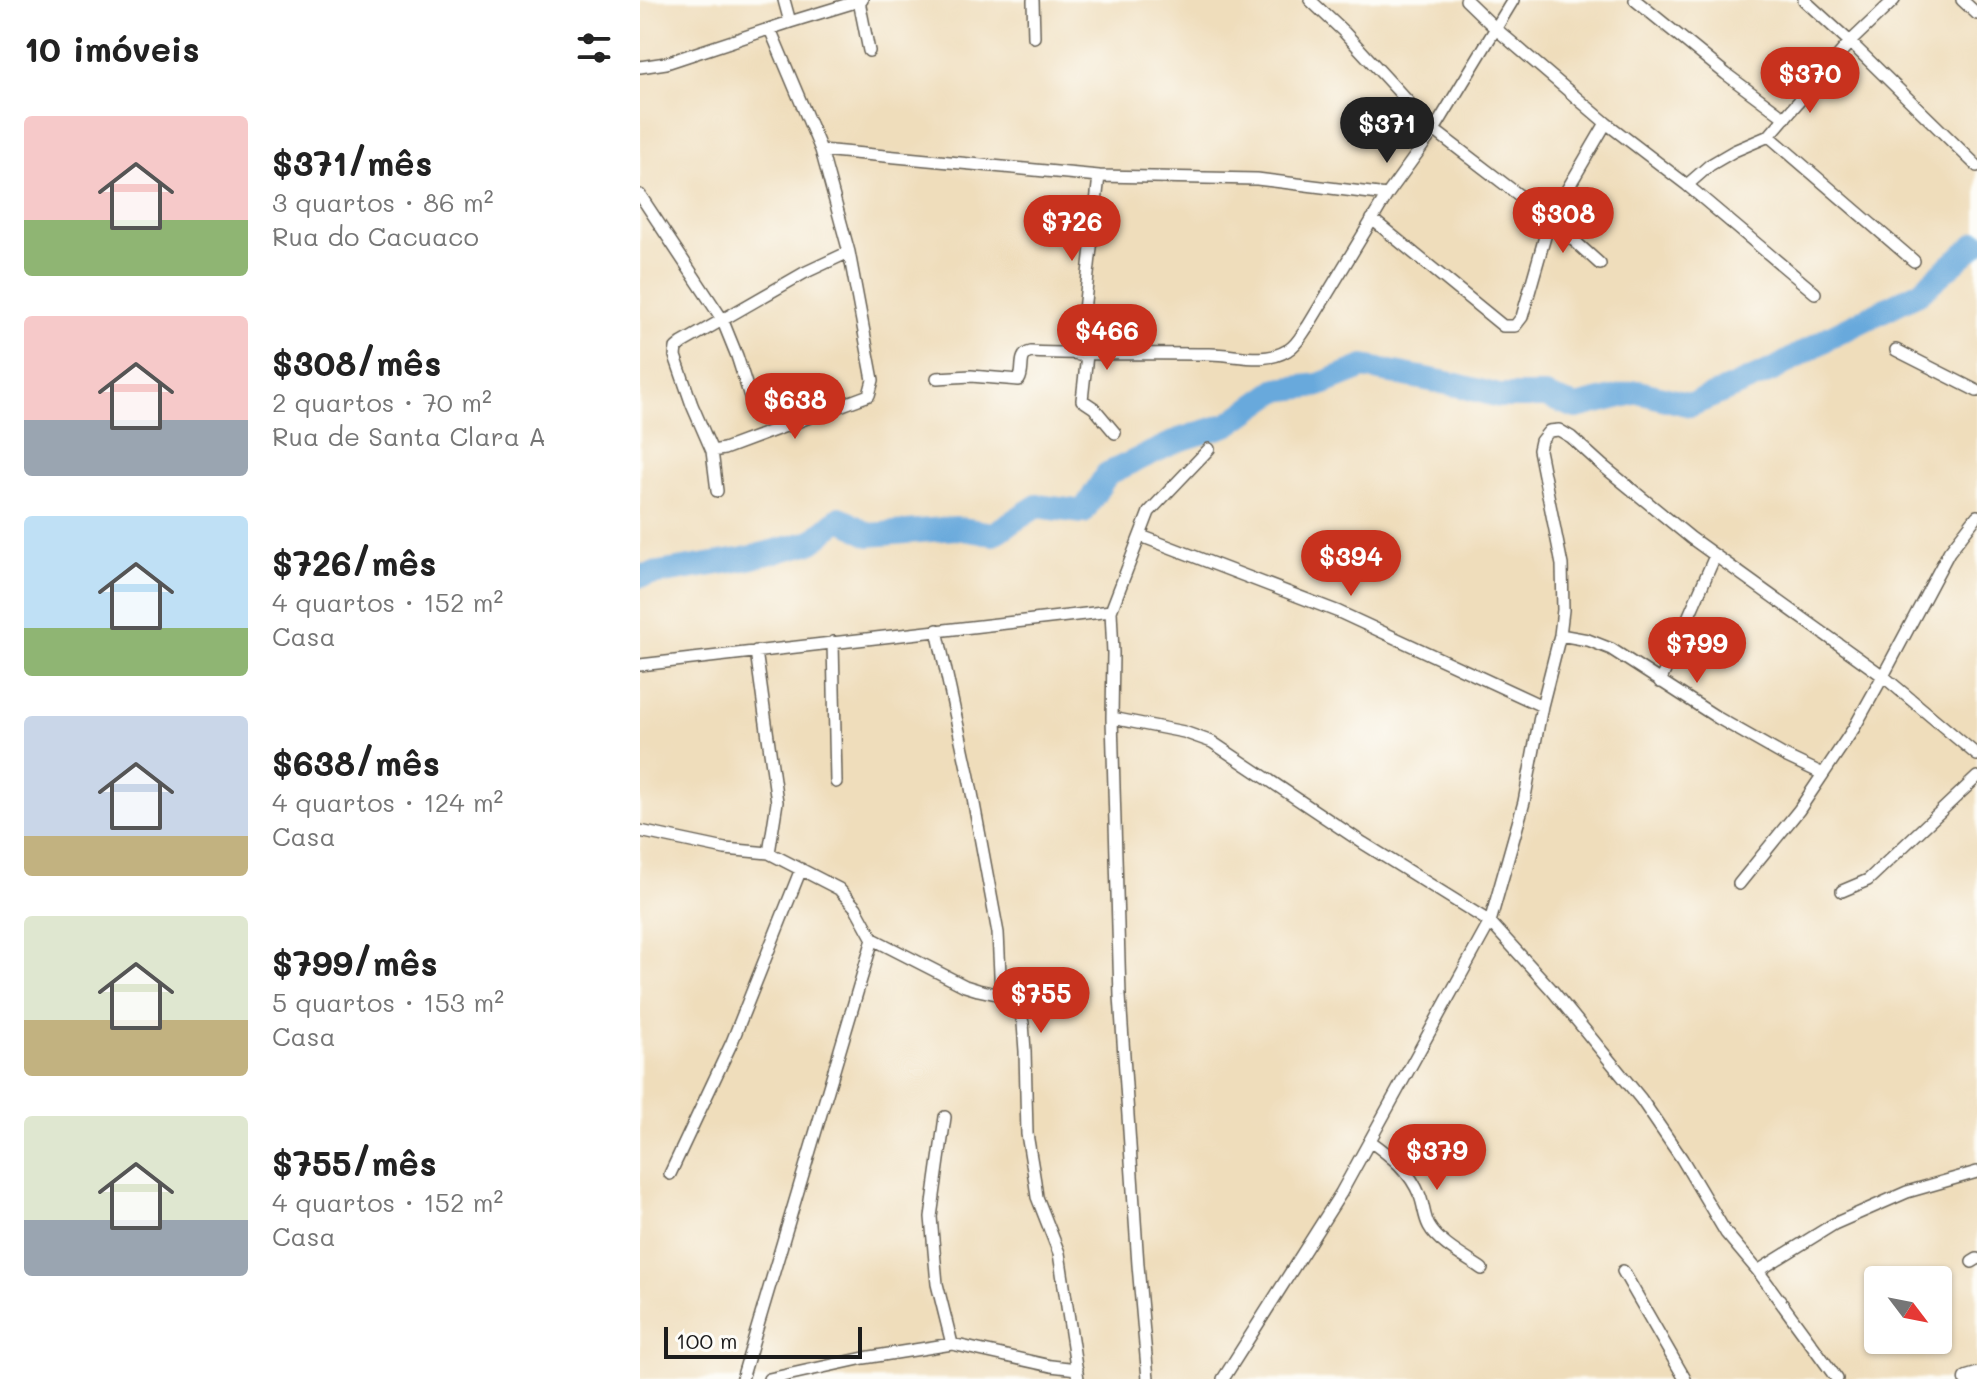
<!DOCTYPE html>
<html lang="pt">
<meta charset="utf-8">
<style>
:root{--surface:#fff;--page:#f6f6f6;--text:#222;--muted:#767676;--accent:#c8321e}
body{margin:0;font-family:Mali,sans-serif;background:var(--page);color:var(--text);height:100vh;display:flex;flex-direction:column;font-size:30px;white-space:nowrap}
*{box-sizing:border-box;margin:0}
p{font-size:26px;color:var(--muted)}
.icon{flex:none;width:44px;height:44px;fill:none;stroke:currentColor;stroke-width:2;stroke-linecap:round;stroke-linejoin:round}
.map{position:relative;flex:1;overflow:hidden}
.details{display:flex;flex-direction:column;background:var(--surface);width:640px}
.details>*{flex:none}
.needle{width:52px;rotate:122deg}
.tools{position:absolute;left:1224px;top:1266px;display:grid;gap:16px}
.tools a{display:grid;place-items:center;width:88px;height:88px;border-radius:8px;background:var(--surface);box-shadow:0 2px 6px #0004;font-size:40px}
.scale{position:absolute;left:24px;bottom:20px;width:198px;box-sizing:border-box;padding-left:8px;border:4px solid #1c1c1c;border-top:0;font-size:22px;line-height:28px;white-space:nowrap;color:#1c1c1c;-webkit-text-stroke:6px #fdfcf7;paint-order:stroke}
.price{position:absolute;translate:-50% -68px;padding:0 18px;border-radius:28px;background:var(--accent);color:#fff;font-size:26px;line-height:52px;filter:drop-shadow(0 2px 4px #0008)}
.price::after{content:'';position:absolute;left:50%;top:48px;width:24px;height:18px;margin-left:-12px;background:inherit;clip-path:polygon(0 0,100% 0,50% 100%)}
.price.on{background:#222;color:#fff}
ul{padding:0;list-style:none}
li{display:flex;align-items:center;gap:24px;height:200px;padding:0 24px}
li span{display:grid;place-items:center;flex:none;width:224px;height:160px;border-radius:8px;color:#555}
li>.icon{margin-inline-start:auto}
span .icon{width:96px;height:96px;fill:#fffc;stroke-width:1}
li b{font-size:34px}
h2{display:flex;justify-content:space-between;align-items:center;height:96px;padding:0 24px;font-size:34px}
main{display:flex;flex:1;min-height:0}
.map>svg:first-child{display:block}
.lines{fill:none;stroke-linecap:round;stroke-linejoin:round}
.river{stroke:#68a9dc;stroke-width:24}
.street-casing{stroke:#666054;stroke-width:14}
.secondary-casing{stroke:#666054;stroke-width:19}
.street{stroke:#fff;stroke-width:11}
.secondary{stroke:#fff;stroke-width:16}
</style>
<main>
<section class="details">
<h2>10 imóveis<svg class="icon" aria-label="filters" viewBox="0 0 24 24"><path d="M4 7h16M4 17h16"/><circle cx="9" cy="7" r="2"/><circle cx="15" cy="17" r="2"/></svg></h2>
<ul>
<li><span style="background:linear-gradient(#f6c9c9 65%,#8fb573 0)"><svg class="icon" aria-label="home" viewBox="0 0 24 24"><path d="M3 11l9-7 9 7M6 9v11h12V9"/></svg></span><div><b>$371/mês</b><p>3 quartos · 86 m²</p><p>Rua do Cacuaco</p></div></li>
<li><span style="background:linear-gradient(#f6c9c9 65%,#9aa5b1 0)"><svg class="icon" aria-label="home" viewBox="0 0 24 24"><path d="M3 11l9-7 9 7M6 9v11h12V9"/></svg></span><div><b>$308/mês</b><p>2 quartos · 70 m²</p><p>Rua de Santa Clara A</p></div></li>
<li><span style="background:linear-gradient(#bfe0f5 70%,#8fb573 0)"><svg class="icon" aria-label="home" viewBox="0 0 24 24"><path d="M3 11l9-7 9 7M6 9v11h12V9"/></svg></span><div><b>$726/mês</b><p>4 quartos · 152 m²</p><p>Casa</p></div></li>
<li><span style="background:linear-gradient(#c9d6e8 75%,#c2b280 0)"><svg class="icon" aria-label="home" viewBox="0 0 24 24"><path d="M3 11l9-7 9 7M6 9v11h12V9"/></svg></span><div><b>$638/mês</b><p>4 quartos · 124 m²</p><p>Casa</p></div></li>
<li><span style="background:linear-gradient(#dfe7d0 65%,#c2b280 0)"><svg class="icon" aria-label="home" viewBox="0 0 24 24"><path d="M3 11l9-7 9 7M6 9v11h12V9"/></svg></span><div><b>$799/mês</b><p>5 quartos · 153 m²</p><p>Casa</p></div></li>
<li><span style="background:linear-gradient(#dfe7d0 65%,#9aa5b1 0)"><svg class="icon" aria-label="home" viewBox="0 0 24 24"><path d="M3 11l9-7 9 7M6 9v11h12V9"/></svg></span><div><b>$755/mês</b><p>4 quartos · 152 m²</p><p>Casa</p></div></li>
</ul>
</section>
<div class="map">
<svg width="1337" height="1379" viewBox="0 0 1337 1379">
<rect width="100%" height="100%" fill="#fdfcf7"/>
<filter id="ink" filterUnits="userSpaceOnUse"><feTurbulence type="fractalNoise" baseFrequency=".0125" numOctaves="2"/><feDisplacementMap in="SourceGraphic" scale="16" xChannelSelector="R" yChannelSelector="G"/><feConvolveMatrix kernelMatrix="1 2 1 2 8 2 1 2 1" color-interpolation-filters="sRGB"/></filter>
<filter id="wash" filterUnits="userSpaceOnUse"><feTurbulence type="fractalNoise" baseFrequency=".006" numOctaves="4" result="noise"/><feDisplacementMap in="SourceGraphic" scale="32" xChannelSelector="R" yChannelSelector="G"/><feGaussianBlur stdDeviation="1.8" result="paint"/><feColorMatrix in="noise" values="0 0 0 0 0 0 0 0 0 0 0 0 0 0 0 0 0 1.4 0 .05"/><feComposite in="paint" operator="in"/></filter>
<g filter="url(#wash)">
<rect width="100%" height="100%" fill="#efddbb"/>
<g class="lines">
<!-- river -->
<path class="river" d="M0,576l104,-17 68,-17 28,-24 29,17 87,-7 37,6 44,-28 46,6 24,-38 72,-34 50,-16 48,-34 42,-5 45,-18 93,18 42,11h46l31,11 62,-15 53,13 84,-36 55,-32 90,-45 57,-49"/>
</g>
</g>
<g filter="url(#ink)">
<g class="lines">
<!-- street casing -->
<g class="street-casing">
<path id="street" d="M144,0l6,22
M393,0l1,37
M670,0l34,32 90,98 116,89 50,45
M826,0l29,28 111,95 81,62 128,108
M995,0l91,74 59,44
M1164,0l46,42 127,124
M1322,0l15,14
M219,1l10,50
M0,67l26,-4 124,-41 72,-22
M1129,136l145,125
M181,150l278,26 158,3 130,16
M1047,185l23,-20 24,-14 35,-15 81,-94 44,-42
M0,195l82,124 15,37 15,47
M732,219l131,107h12l7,-9 28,-98 56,-96
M1256,350l81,41
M439,355l20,-179
M447,355l-5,45 12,8 21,25
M297,378l34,-2 48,4c6,-10 -2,-25 12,-28 60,3 119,1 179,2 26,0 54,11 78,-4 9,-5 14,-16 20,-24l79,-131 47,-65 79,-130
M72,451l12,-2 145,-54 4,-15 -24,-128 -28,-102 -51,-121
M77,491l-5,-40 -20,-46 -17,-49 1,-8 6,-5 122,-70 45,-21
M501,536l198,76 203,94
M297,630l32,147 29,156 3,62
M920,635l28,5 23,9 107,69 67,38 38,18
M193,642l3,140
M116,651l21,151 -8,51
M0,665l471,-54
M1020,682l55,-126
M472,718l72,14 28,10 151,101 127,79 62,68 89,109 41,60 44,74 32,38 79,108
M0,831l85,18 44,4 70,36 17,19 17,31 92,47 13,4 23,5 16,10 3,7 3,11 2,28 2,83 8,48 2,15 22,56 19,126
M1099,884l60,-74 55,-82 29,-52 66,-124 28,-36
M1202,891l26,-11 109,-103
M305,1117l-14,100 6,67 15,60
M730,1141c21,15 40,30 50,55 4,10 4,21 9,30 9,17 37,32 53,43
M30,1174l62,-132 69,-173
M1332,1262l5,-3
M983,1271l62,108
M1118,1271l76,-47 73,-32 70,-20
M102,1379l131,-440
M129,1379l95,-21 88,-14 99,22 26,3
M508,1379l-10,-114 -18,-269 -8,-278 1,-65 -2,-42 38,-99 60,-63
M583,1379l118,-186 149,-271 34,-120 18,-96 18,-71 3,-25 -1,-45 -23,-115 2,-9 8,-10 10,-1 12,7 32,29 88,72 192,138 94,79"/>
</g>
<!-- secondary casing -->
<g class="secondary-casing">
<path id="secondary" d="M1327,1379l10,-3"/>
</g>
<!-- street -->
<use href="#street" class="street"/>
<!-- secondary -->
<use href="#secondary" class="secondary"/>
</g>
</g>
</svg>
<div class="tools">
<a><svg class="needle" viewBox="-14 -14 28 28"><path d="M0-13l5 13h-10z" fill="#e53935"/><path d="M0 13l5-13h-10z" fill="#767676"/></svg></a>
</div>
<div class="scale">100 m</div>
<b class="price" style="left:1170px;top:115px">$370</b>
<b class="price on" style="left:747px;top:165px">$371</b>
<b class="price" style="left:923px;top:255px">$308</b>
<b class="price" style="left:432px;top:263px">$726</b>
<b class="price" style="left:467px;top:372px">$466</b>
<b class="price" style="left:155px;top:441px">$638</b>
<b class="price" style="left:711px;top:598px">$394</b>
<b class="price" style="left:1057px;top:685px">$799</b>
<b class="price" style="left:401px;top:1035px">$755</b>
<b class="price" style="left:797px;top:1192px">$379</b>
</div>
</main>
